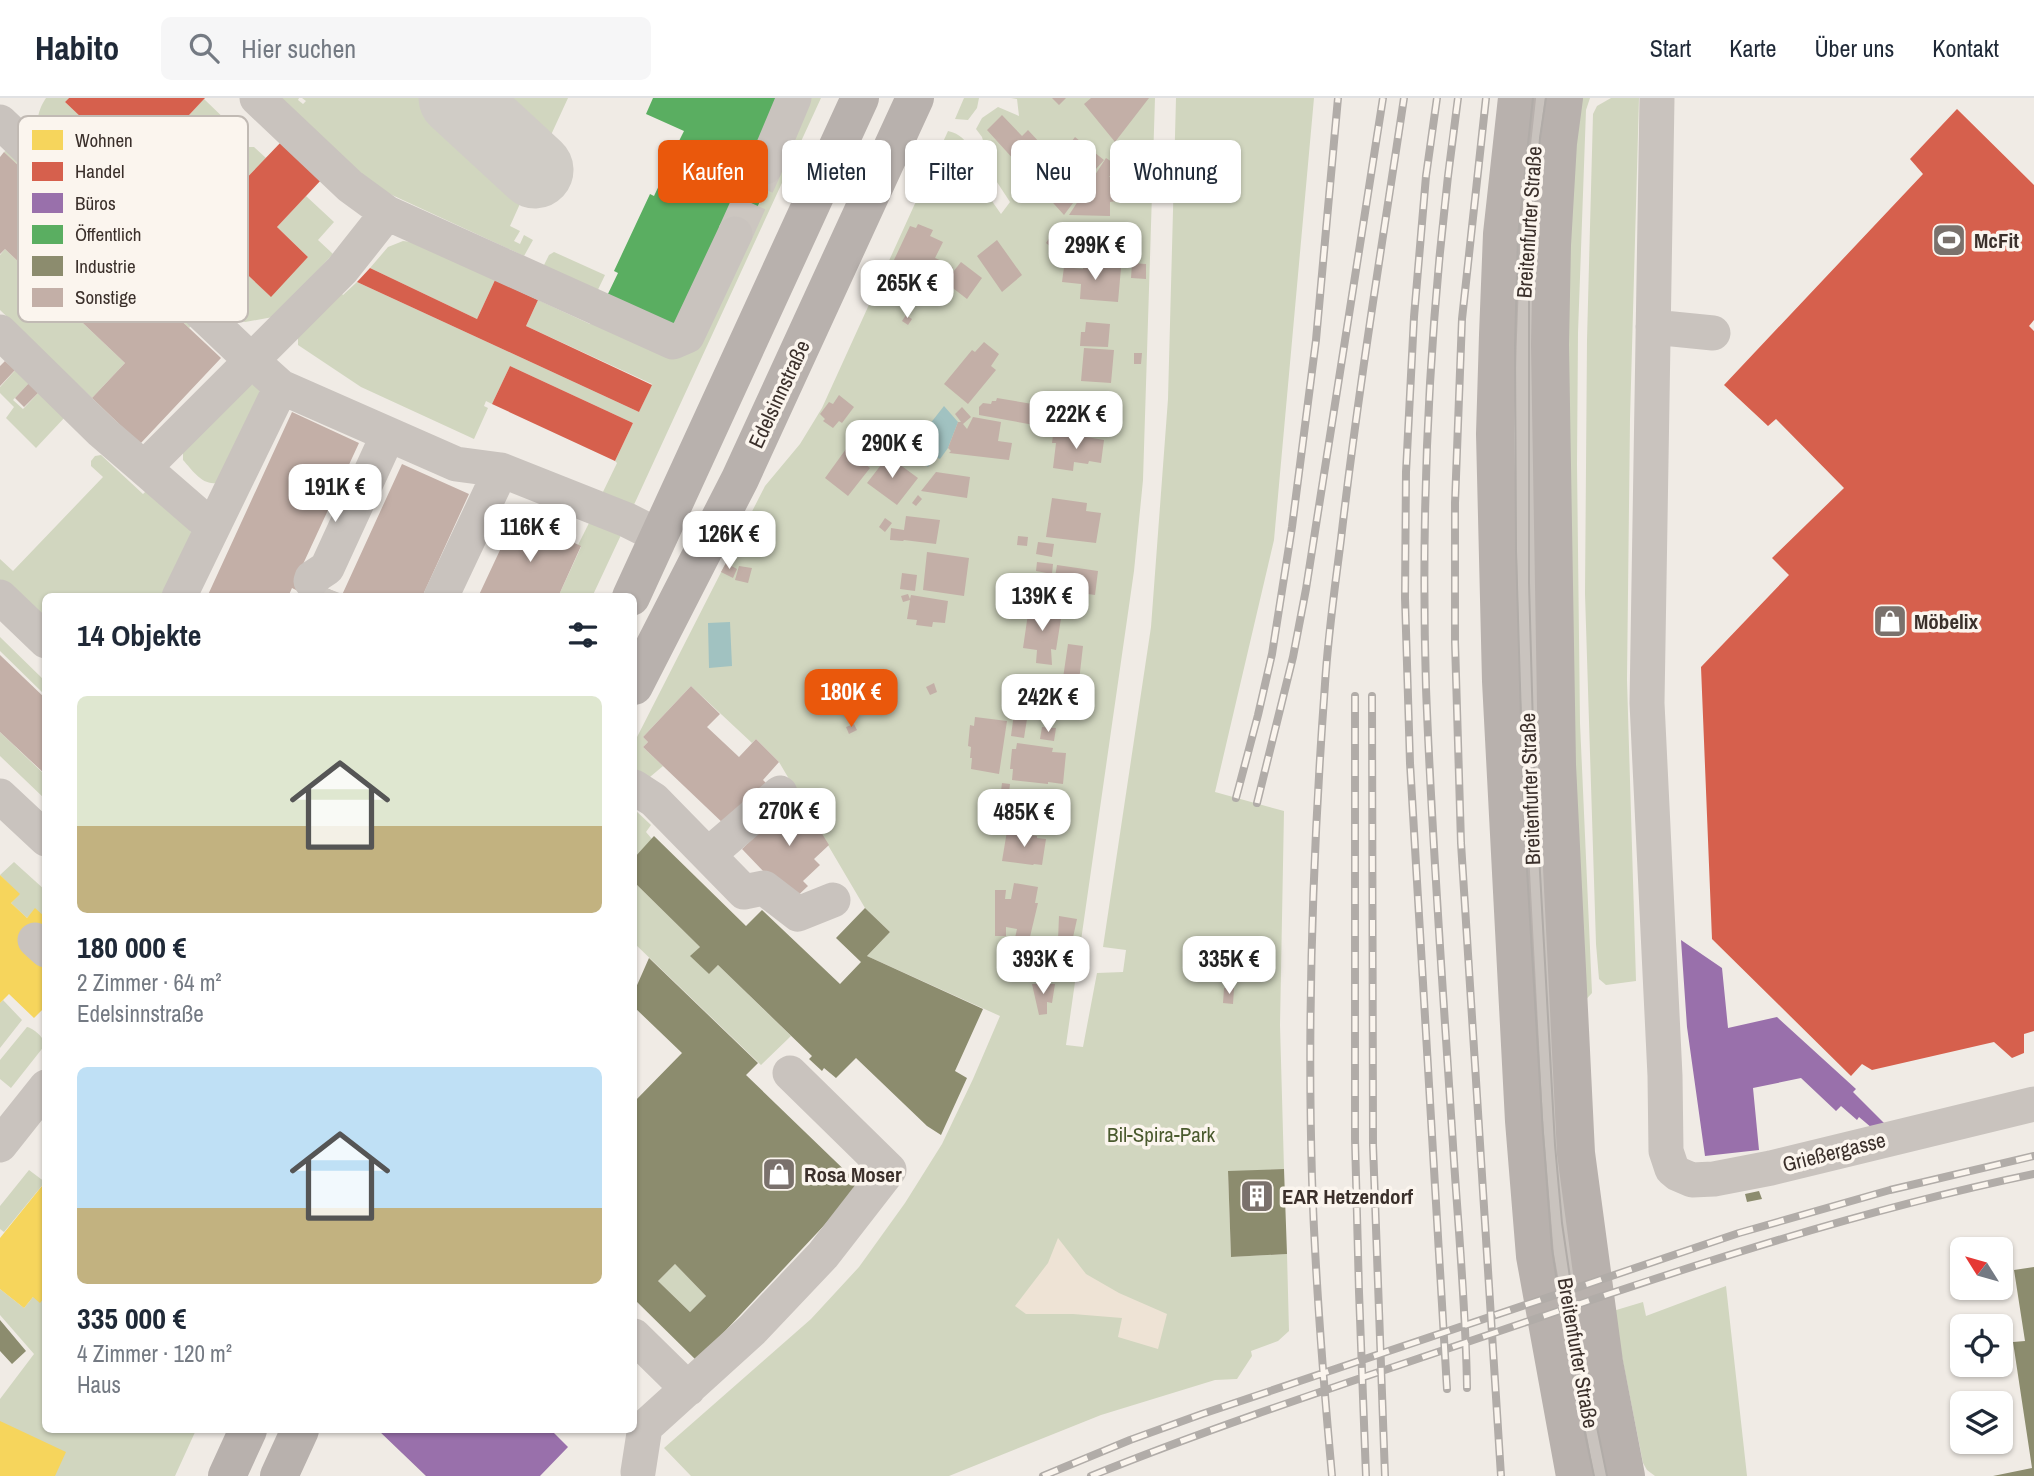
<!DOCTYPE html>
<html lang="de">
<meta charset="utf-8">
<style>
:root{--surface:#fff;--page:#f6f6f7;--text:#1f2937;--muted:#747a83;--line:#e0e1e3;--accent:#ea580c}
body{margin:0;font-family:"Archivo Narrow",sans-serif;background:var(--page);color:var(--text);height:100vh;display:flex;flex-direction:column;font-size:26px;white-space:nowrap}
*{box-sizing:border-box;margin:0}
p{font-size:23px;color:var(--muted)}
.icon{flex:none;width:38px;height:38px;fill:none;stroke:currentColor;stroke-width:2;stroke-linecap:round;stroke-linejoin:round}
.map{position:relative;flex:1;overflow:hidden}
.drawer{position:absolute;left:42px;top:495px;width:595px;height:840px;display:flex;flex-direction:column;background:var(--surface);border-radius:10px;box-shadow:0 2px 5px #0004}
.drawer>*{flex:none}
.top-card{position:absolute;left:658px;top:42px;width:665px;height:63px;display:flex;gap:14px}
.needle{width:46px;rotate:307deg}
.fabs{position:absolute;left:1950px;top:1139px;display:grid;gap:14px}
.fabs a{display:grid;place-items:center;width:63px;height:63px;border-radius:10px;background:var(--surface);box-shadow:0 2px 5px #0004;font-size:35px}
.price{position:absolute;translate:-50% -60px;padding:0 16px;border-radius:14px;background:#fff;color:#222;font-size:23px;line-height:46px;filter:drop-shadow(0 2px 4px #0008)}
.price::after{content:'';position:absolute;left:50%;top:42px;width:21px;height:16px;margin-left:-10px;background:inherit;clip-path:polygon(0 0,100% 0,50% 100%)}
.price.selected{background:var(--accent);color:#fff}
ul{padding:0;list-style:none}
li{display:grid;align-content:center;gap:14px;height:371px;padding:0 35px}
li span{display:grid;place-items:center;height:217px;border-radius:10px;color:#555}
li>.icon{margin-inline-start:auto}
span .icon{width:126px;height:126px;fill:#fffc;stroke-width:1}
li b{font-size:30px}
h2{display:flex;justify-content:space-between;align-items:center;height:84px;padding:0 35px;font-size:30px}
.tag{padding:0 24px;border-radius:10px;background:var(--surface);box-shadow:0 2px 5px #0004;font-size:24px;line-height:63px}
.tag.selected{background:var(--accent);color:#fff}
header{display:flex;align-items:center;gap:42px;box-sizing:border-box;height:98px;padding:0 35px;background:var(--surface);border-bottom:2px solid var(--line)}
header strong{font-size:33px}
nav{display:flex;gap:38px;margin-inline-start:auto;font-size:24px}
.search{width:490px;height:63px;background:var(--page);display:flex;align-items:center;gap:18px;box-sizing:border-box;padding:0 24px;border-radius:10px;color:var(--muted);font-size:26px}
.map>svg:first-child{display:block}
.green{fill:#d1d6bf}
.plaza{fill:#eee3d5}
.water{fill:#a1c2c1}
.homes{fill:#f6d55c}
.shops{fill:#d6604d}
.offices{fill:#9970ab}
.public{fill:#5aae61}
.industry{fill:#8c8c6e;fill-rule:evenodd}
.lines{fill:none;stroke-linecap:round;stroke-linejoin:round}
.taxiway{stroke:#d0ccc6;stroke-width:77}
.building{fill:#c3afa7}
.minor-tunnel{stroke:#ccc6c0;stroke-width:35;stroke-dasharray:35 18;stroke-linecap:butt}
.minor{stroke:#c9c3be;stroke-width:35}
.major{stroke:#b8b1ad;stroke-width:38}
.tram{stroke:#b1aca8;stroke-width:2}
.rail-casing{stroke:#b1aca8;stroke-width:8}
.rail{stroke:#fbf5ee;stroke-width:5;stroke-dasharray:16;stroke-linecap:butt}
.labels{text-anchor:middle;dominant-baseline:central;stroke-width:7;stroke-linejoin:round;paint-order:stroke}
.street-label{font-size:21px;fill:#3b302b;stroke:#fbf5ee}
.poi-label{font-size:21px;font-weight:bold;fill:#3b302b;stroke:#fbf5ee;text-anchor:start}
.park-label{font-size:21px;fill:#4a5a2e;stroke:#fbf5ee}
.key{fill:#fbf5ee;stroke:#c1bab4;stroke-width:2}
.key-label{font-size:19px;fill:#3b302b}
</style>
<header>
<strong>Habito</strong>
<div class="search"><svg class="icon" aria-label="search" viewBox="0 0 24 24"><circle cx="10" cy="10" r="6"/><path d="M15 15l6 6"/></svg>Hier suchen</div>
<nav><a>Start</a><a>Karte</a><a>Über uns</a><a>Kontakt</a></nav>
</header>
<div class="map">
<svg width="2034" height="1378" viewBox="0 0 2034 1378">
<rect width="100%" height="100%" fill="#f0ebe5"/>
<!-- green -->
<path class="green" d="M46,0h23l-4,4 205,194 38,-39 -31,-30 29,-31 28,26 -16,18 15,14 -15,16 25,25 14,-13 282,130 13,-28 -126,-58 12,-26 52,24 4,-6 209,-220h18l-189,411 -31,-13 16,-33 -2,-2 18,-38 -123,-57 -18,38 -6,-3 -2,5 4,2 -14,31 -113,-52 -63,-42v-6l-25,-22 -28,5 -12,-4 -190,-181c-9,-13 -5,-27 3,-39z
M277,0h22l-1,2 5,4 3,-3 -4,-3h143l87,79 -22,49 10,5 -6,10 6,3 4,-9 9,5 -9,16 -158,-73z
M470,0h98l-29,63z
M964,0h15l-2,10 -9,12 -13,-1z
M1011,0h144l-12,382 -9,91 -68,474 17,2 14,-74 26,-1 3,-22 -23,-3 48,-320 17,-228 8,-301h138l-40,442 -59,252 69,19 -4,214 4,144 -56,3 3,85 56,-3 2,77 -11,10 -27,10 1,5 -15,23 -22,1 -114,35 -152,61h-258l-27,-28 147,-129 48,-52 46,-64 37,-59 31,-65 27,-63 -133,-60 23,-24 -25,-24 -86,-146 -23,-23 -4,4 -61,-57 -48,51 5,5 -5,5 20,19 -19,16 -10,-6v-33l131,-257 35,-42 22,-36 126,-277c25,6 21,25 29,44 5,14 16,27 24,39l9,-12 -17,-26 -11,-39 -6,-8 6,-11 16,-11 21,9 -2,-17z
M1575,0h15l-4,12 -8,223 -1,131 3,259 12,270 -14,15 -19,-656z
M1611,0h28l-9,321 -3,261 9,301 -30,4 -7,-6 -3,-35 -11,-350 2,-254 6,-226 4,-8z
M204,1l27,26 -1,10 -23,24 -32,-29z
M247,49h7l12,11 -29,30 -15,-14z
M7,52l187,173 -5,5 -16,-15 -3,3 -121,-114 4,-4 -49,-46z
M403,143l9,1 83,38 -18,39 -107,-51 18,-21z
M5,151l120,114 -33,35 -92,-88v-55z
M554,154l51,23 -12,25 -51,-31 7,-14z
M19,268l14,13 -20,21 10,9 19,-20 24,27 -30,32 -30,-30 8,-11 -14,-14v-6z
M254,286l4,3 2,6 -44,90c-14,2 -24,-13 -33,-23v-8l65,-66z
M101,357l42,39 5,-5 41,38 4,11 -27,59h-120l-1,36 -45,-43v-31l13,12 90,-94 -12,-11v-5l4,-5z
M590,423l31,14 -29,62h-34l23,-50 -3,-2z
M0,539l45,44v14l-45,-44z
M0,634l45,43v24l-45,-43z
M634,711l17,16 -5,7 6,7 -18,19z
M14,764l31,28v28l-10,-9 -8,9 -16,-15 8,-9 -19,-19z
M634,784l66,65 -9,9 18,18 9,-9 73,71 -30,29 -127,-122z
M3,902l19,20 -22,28v-45z
M27,929c6,1 18,11 18,18l-34,43 -11,-9v-19z
M29,1072l16,12 -41,50 -4,-3v-23z
M675,1166l31,32 -16,16 -32,-31z
M1726,1188l21,190h-92l-8,-6 -4,-7 -30,-152 30,-9 3,14z
M0,1191l24,19 9,-11 12,-2 1,135h150l-21,46h-175v-77l34,-45 -34,-39z"/>
<!-- plaza -->
<path class="plaza" d="M1058,1140l28,36 33,19 48,21 -9,35 -40,-12 4,-19 -49,-4h-47l-11,-8 33,-43z"/>
<!-- water -->
<path class="water" d="M944,308l14,16 -10,26 -8,11 -4,-2 -8,10 -20,-15z
M730,524l2,44 -23,2 -1,-45z"/>
<!-- homes -->
<path class="homes" d="M0,777l20,19 -9,9 16,15 8,-10 11,10v10l-21,22 21,20v24l-3,2 3,3v7l-12,12 -25,-24 -9,9z
M46,1083v114l-6,8 -7,-6 -9,11 -24,-19v-51z
M0,1323l66,31 -11,24h-55z"/>
<!-- shops -->
<path class="shops" d="M69,0h136l-30,32 62,58 45,-47 40,38 -45,48 31,30 -37,40 -206,-195z
M1957,11l77,76v135l-5,6 5,5v700l-10,3v19l-12,5 -18,-16 -122,28 -10,-6 -11,12 -139,-137 -11,-272 88,-92 -17,-17 72,-70 -68,-69 -8,7 -44,-41 199,-211 -13,-15z
M370,170l107,51 18,-39 43,20 -12,26 126,59 -13,27 -282,-130z
M510,268l123,57 -18,38 -123,-57z"/>
<!-- offices -->
<path class="offices" d="M1681,842l41,28 6,60 49,-11 79,72 -3,3 32,32 -13,4 -13,-11 -2,3 -16,-14 -5,5 -35,-33 -48,10 6,62 -54,6 -18,-129z
M378,1332h173l17,17 -28,29h-114z"/>
<!-- public -->
<path class="public" d="M653,0h127l-6,73 -31,67 -70,94 -68,-32 13,-27 -4,-2 36,-77 4,2 10,-21 -6,-3 12,-25 5,2 9,-18 -38,-17z"/>
<!-- industry -->
<path class="industry" d="M654,738l92,90 16,-16 78,74 21,-22 -25,-24 29,-30 25,24 -23,24 116,53 -28,62 12,7 -26,57 -14,-9 -71,-68 -20,20 -12,-10 -2,3 -13,-12 3,-3 -94,-91 -9,9 -19,-18 10,-9 -66,-65v-24z
M649,860l109,105 -12,12 115,111 -164,175 -63,-62v-197l48,-49 -48,-46v-15zM675,1166l31,32 -16,16 -32,-31z
M1284,1071l3,85 -56,3 -3,-86z
M1759,1093l3,8 -15,3 -2,-8z
M2034,1169v209h-41l39,-8 -19,-126 12,-1 -11,-71z
M0,1222l26,31 -14,13 -12,-13z"/>
<g class="lines">
<!-- taxiway -->
<path class="taxiway" d="M457,0l78,72"/>
</g>
<!-- building -->
<path class="building" d="M1052,0h14l-7,7z
M1091,0h58l-34,44 -31,-38z
M1002,17l20,21 6,-6 38,41 10,-12 -11,-9 10,-13 29,23 -25,28 3,3 -18,24 -77,-85z
M4,54l49,46 -4,4 121,114 3,-3 48,45 -81,86 -48,-46 33,-35 -120,-114 -5,5v-97z
M1106,60l12,8 -9,11h8l-1,24 -6,1v14l-41,-1z
M918,126l15,6 -3,6 13,6 -8,16 9,4 -9,18 -10,-5 -5,9 3,8 -8,3 2,9 -7,2 -2,3 -28,-14 13,-28 11,5 3,-6 -13,-6 16,-34 6,2z
M1054,133l11,8 -9,12 -10,-8z
M997,142l25,35 -20,17 -25,-36z
M1089,142l36,2 -2,20 -34,-1z
M961,164l21,16 -15,21 -22,-17z
M1132,165l14,1v15l-15,-1z
M948,166l5,4 -6,8 -5,-4z
M1083,166l38,4 -3,34 -38,-3 1,-15 -19,-2 2,-15 19,2z
M906,217l6,4 -4,6 -6,-4z
M1086,224l24,2 -2,23 -28,-1 1,-14h4z
M984,244l15,12 -8,12 5,4 -28,34 -24,-20 28,-34 3,2z
M1084,250l30,2 -3,33 -30,-2z
M1134,255h8l-1,11h-7z
M5,263l10,9 -15,16v-20z
M29,285l10,9 -15,15 -9,-9z
M1087,294l26,1 -2,25 -26,-1z
M839,297l15,12 -12,16 -3,-2 -6,7 -10,-7 2,-2 -5,-5 9,-12 4,2z
M997,300l41,7 -4,20 -55,-10v-8l4,-4 8,1 1,-3h4z
M1056,307h6v7h-7z
M962,309l9,10 -8,7 4,5 6,-12 28,5 -3,19 14,2 -3,17 -60,-7 2,-2 -3,-3 10,-26h3l-6,-8z
M292,314l67,31 -61,132 44,20 60,-131 67,30 -47,103h-112l-18,-9 -4,9h-81z
M1058,334l46,8 -3,23 -12,-2 -1,3 -14,-2 -1,9 -20,-3 3,-25h-4l1,-8 5,1z
M846,351l24,19 -22,28 -23,-18z
M888,358l30,22 -21,27 -30,-22z
M936,374l34,5 -3,21 -46,-7z
M918,397l4,4 -6,7 -4,-3z
M1052,400l35,5 -1,8 15,2 -5,30 -50,-6z
M516,418l65,30 -23,51h-80z
M906,418l34,4 -4,24 -32,-4 -1,1 -13,-1 1,-12 13,2z
M885,420l7,5 -7,9 -6,-5z
M1018,438l10,1 -1,9 -10,-1z
M1038,444l16,2 -2,13 -16,-3z
M927,454l42,6 -5,38 -41,-6z
M1037,464l16,2 -1,10 -16,-3z
M726,465l11,6 -4,9 -12,-6z
M1057,467l41,6 -3,24 -42,-6z
M739,468l13,2 -4,15 -13,-3z
M902,475l15,2 -2,16 -15,-2z
M908,496l2,5 1,-4 37,6 -3,22 -12,-1 -1,5 -16,-2 1,-5 -10,-1 3,-19 -7,2 -2,-6z
M1029,509l33,5 -6,38 -5,-1 1,16 -16,-2 1,-13 -14,-2z
M1068,546l15,2 -4,35 -16,-3z
M0,557l46,44v76l-46,-43z
M934,585l3,9 -7,3 -4,-8z
M691,588l29,28 -13,13 32,30 17,-18 23,23 -16,18 3,3 -40,43 -83,-79 5,-5 -5,-5z
M1016,600l26,3 -3,19 -12,-1 -3,19 -13,-2z
M975,619l32,4 -8,53 -28,-5 1,-11h-2l1,-11 -3,-1 2,-21 4,1z
M854,626l3,6 -8,4 -3,-7z
M1042,629l14,1 -2,13 -14,-2z
M1017,645l36,5 -1,4 14,1 -3,31 -15,-2v2l-36,-4 1,-11h-3l2,-20h4z
M1002,685l8,1 -1,9 35,4 -1,3 9,1 -3,20 -8,-1 -1,5 -38,-6 4,-27 -5,-1z
M798,697l31,50 -15,14 6,6 -17,16 5,5 -16,15 -50,-52z
M996,698l4,22 -9,1 -5,-21z
M1007,733l30,5v2l9,1 -4,26 -8,-1 -1,1 -31,-4z
M1014,785l24,4 -3,16h3l-9,38 -14,-3 2,-9 -11,-2v9h-11v-46h11l-1,9h6z
M1059,818l18,3 -5,23 -14,-2z
M1032,886h23l-3,19 -5,-1v12l-8,1z
M1224,890h10l-1,16 -10,-1z"/>
<g class="lines">
<!-- minor-tunnel -->
<path class="minor-tunnel" d="M735,136l30,-67
M326,499l3,-8"/>
<!-- minor -->
<path class="minor" d="M257,0l93,88 37,27 286,129 14,-6 48,-102
M1540,0c-12,78 -15,157 -17,236 -3,113 -1,227 2,340 3,116 9,232 17,348 9,152 22,305 59,454
M1657,0l-10,605 18,373 1,75 6,18 6,5 14,6 22,-1 57,-11 263,-64
M0,24l252,239 29,26 175,77 45,6 126,50 32,16
M765,69l29,-69
M1653,229l60,6
M0,234l101,99 43,37 198,-198 45,-57
M144,370l68,59
M311,483l1,-3 15,-10 61,-133
M0,499l46,44
M179,499l102,-210
M441,499l60,-127
M634,689l20,13 90,92 20,-4 34,26 35,-14
M0,698l46,43
M708,757l72,-62
M35,842l11,10
M0,1047l46,-58
M634,1238l54,53
M638,1374l7,-45 107,-97 71,-75 66,-85 -99,-97"/>
<!-- major -->
<path class="major" d="M1517,0l-15,136 -4,101 -3,99 6,247 23,440 11,135 40,220
M1564,0l-6,45 -6,102 -2,100 7,420 19,388 28,209 22,114
M631,499l229,-499
M634,588l106,-207 175,-381
M227,1378l21,-46
M279,1378l21,-46"/>
<!-- tram -->
<path class="tram" d="M1533,0l-15,139 -3,109 1,205 8,269 19,314 9,115 15,100 27,127
M1546,0l-6,40 -11,152v293l5,180 21,382 7,78 17,116 28,137"/>
<!-- rail casing -->
<g class="rail-casing">
<path id="rail" d="M1437,0l-11,78 -12,141 -8,155 -1,126 5,165 37,626
M1458,0c-27,194 -38,394 -32,590 6,158 18,315 28,473 5,75 12,151 13,227
M1486,0l-24,221 -7,184v139l6,201 40,633
M1355,598v443l4,153 7,184
M1372,598l1,449 12,331
M1236,700l22,-83 14,-61 20,-127 24,-187 22,-242
M1257,705l36,-146 13,-68 77,-491
M1043,1378l87,-36 72,-26 537,-181 151,-43 144,-34
M1091,1378c129,-52 262,-95 394,-140 181,-62 362,-123 549,-162
M1332,1378c-9,-99 -17,-199 -20,-298 -5,-165 1,-330 13,-494 3,-49 10,-97 16,-145 17,-148 41,-294 63,-441"/>
</g>
<!-- rail -->
<use href="#rail" class="rail"/>
</g>
<!-- icons -->
<defs>
<g id="stadium-square" transform="scale(1.75)"><rect x="-9" y="-9" width="18" height="18" rx="4" fill="#7a716c" stroke="#fbf5ee"/><path d="M0-5a6.5 5 0 1 0 0 10a6.5 5 0 1 0 0-10ZM-3.5-1.8h7v3.6h-7Z" fill="#fff"/></g>
<g id="shop-square" transform="scale(1.75)"><rect x="-9" y="-9" width="18" height="18" rx="4" fill="#7a716c" stroke="#fbf5ee"/><path d="M-5-2.5h2.3a2.7 3.5 0 0 1 5.4 0H5L5.5 6h-11ZM-1.5-2.5h3a1.5 2.3 0 0 0-3 0Z" fill="#fff"/></g>
<g id="building-square" transform="scale(1.75)"><rect x="-9" y="-9" width="18" height="18" rx="4" fill="#7a716c" stroke="#fbf5ee"/><path d="M-4-6H4V6H1V3H-1V6H-4ZM-2.5-4.3h1.7v1.8h-1.7ZM.8-4.3h1.7v1.8H.8ZM-2.5-1h1.7V.8h-1.7ZM.8-1h1.7V.8H.8Z" fill="#fff"/></g>
</defs>
<g fill-rule="evenodd">
<use href="#stadium-square" x="1949" y="142"/>
<use href="#shop-square" x="1890" y="523"/>
<use href="#shop-square" x="779" y="1076"/>
<use href="#building-square" x="1257" y="1098"/>
</g>
<g class="labels">
<!-- street labels -->
<g class="street-label">
<text transform="translate(1529 124) rotate(-86)">Breitenfurter Straße</text>
<text transform="translate(779 296) rotate(-65)">Edelsinnstraße</text>
<text transform="translate(1530 691) rotate(-92)">Breitenfurter Straße</text>
<text transform="translate(1834 1054) rotate(-14)">Grießergasse</text>
<text transform="translate(1578 1255) rotate(80)">Breitenfurter Straße</text>
</g>
<!-- poi labels -->
<g class="poi-label">
<text x="1974" y="142">McFit</text>
<text x="1914" y="523">Möbelix</text>
<text x="804" y="1076">Rosa Moser</text>
<text x="1282" y="1098">EAR Hetzendorf</text>
</g>
<!-- park labels -->
<g class="park-label">
<text x="1161" y="1036">Bil-Spira-Park</text>
</g>
</g>
<!-- legend -->
<rect x="18" y="18" width="230" height="206" rx="10" class="key"/>
<rect x="32" y="32" width="31" height="20" fill="#f6d55c"/>
<rect x="32" y="64" width="31" height="19" fill="#d6604d"/>
<rect x="32" y="95" width="31" height="20" fill="#9970ab"/>
<rect x="32" y="127" width="31" height="19" fill="#5aae61"/>
<rect x="32" y="158" width="31" height="20" fill="#8c8c6e"/>
<rect x="32" y="190" width="31" height="19" fill="#c3afa7"/>
<g class="key-label">
<text x="75" y="49">Wohnen</text>
<text x="75" y="80">Handel</text>
<text x="75" y="112">Büros</text>
<text x="75" y="143">Öffentlich</text>
<text x="75" y="175">Industrie</text>
<text x="75" y="206">Sonstige</text>
</g>
</svg>
<div class="fabs">
<a><svg class="needle" viewBox="-14 -14 28 28"><path d="M0-13l5 13h-10z" fill="#e53935"/><path d="M0 13l5-13h-10z" fill="#747a83"/></svg></a>
<a><svg class="icon" aria-label="locate" viewBox="0 0 24 24"><circle cx="12" cy="12" r="6"/><path d="M12 2v4M12 18v4M2 12h4M18 12h4"/></svg></a>
<a><svg class="icon" aria-label="layers" viewBox="0 0 24 24"><path d="M12 4l9 5-9 5-9-5zM3 14l9 5 9-5"/></svg></a>
</div>
<b class="price" style="left:1095px;top:184px">299K €</b>
<b class="price" style="left:907px;top:222px">265K €</b>
<b class="price" style="left:1076px;top:353px">222K €</b>
<b class="price" style="left:892px;top:382px">290K €</b>
<b class="price" style="left:335px;top:426px">191K €</b>
<b class="price" style="left:530px;top:466px">116K €</b>
<b class="price" style="left:729px;top:473px">126K €</b>
<b class="price" style="left:1042px;top:535px">139K €</b>
<b class="price selected" style="left:851px;top:631px">180K €</b>
<b class="price" style="left:1048px;top:636px">242K €</b>
<b class="price" style="left:789px;top:750px">270K €</b>
<b class="price" style="left:1024px;top:751px">485K €</b>
<b class="price" style="left:1043px;top:898px">393K €</b>
<b class="price" style="left:1229px;top:898px">335K €</b>
<div class="top-card">
<a class="tag selected">Kaufen</a>
<a class="tag">Mieten</a>
<a class="tag">Filter</a>
<a class="tag">Neu</a>
<a class="tag">Wohnung</a>
</div>
<section class="drawer">
<h2>14 Objekte<svg class="icon" aria-label="filters" viewBox="0 0 24 24"><path d="M4 7h16M4 17h16"/><circle cx="9" cy="7" r="2"/><circle cx="15" cy="17" r="2"/></svg></h2>
<ul>
<li><span style="background:linear-gradient(#dfe7d0 60%,#c2b280 0)"><svg class="icon" aria-label="home" viewBox="0 0 24 24"><path d="M3 11l9-7 9 7M6 9v11h12V9"/></svg></span><div><b>180 000 €</b><p>2 Zimmer · 64 m²</p><p>Edelsinnstraße</p></div></li>
<li><span style="background:linear-gradient(#bfe0f5 65%,#c2b280 0)"><svg class="icon" aria-label="home" viewBox="0 0 24 24"><path d="M3 11l9-7 9 7M6 9v11h12V9"/></svg></span><div><b>335 000 €</b><p>4 Zimmer · 120 m²</p><p>Haus</p></div></li>
</ul>
</section>
</div>
